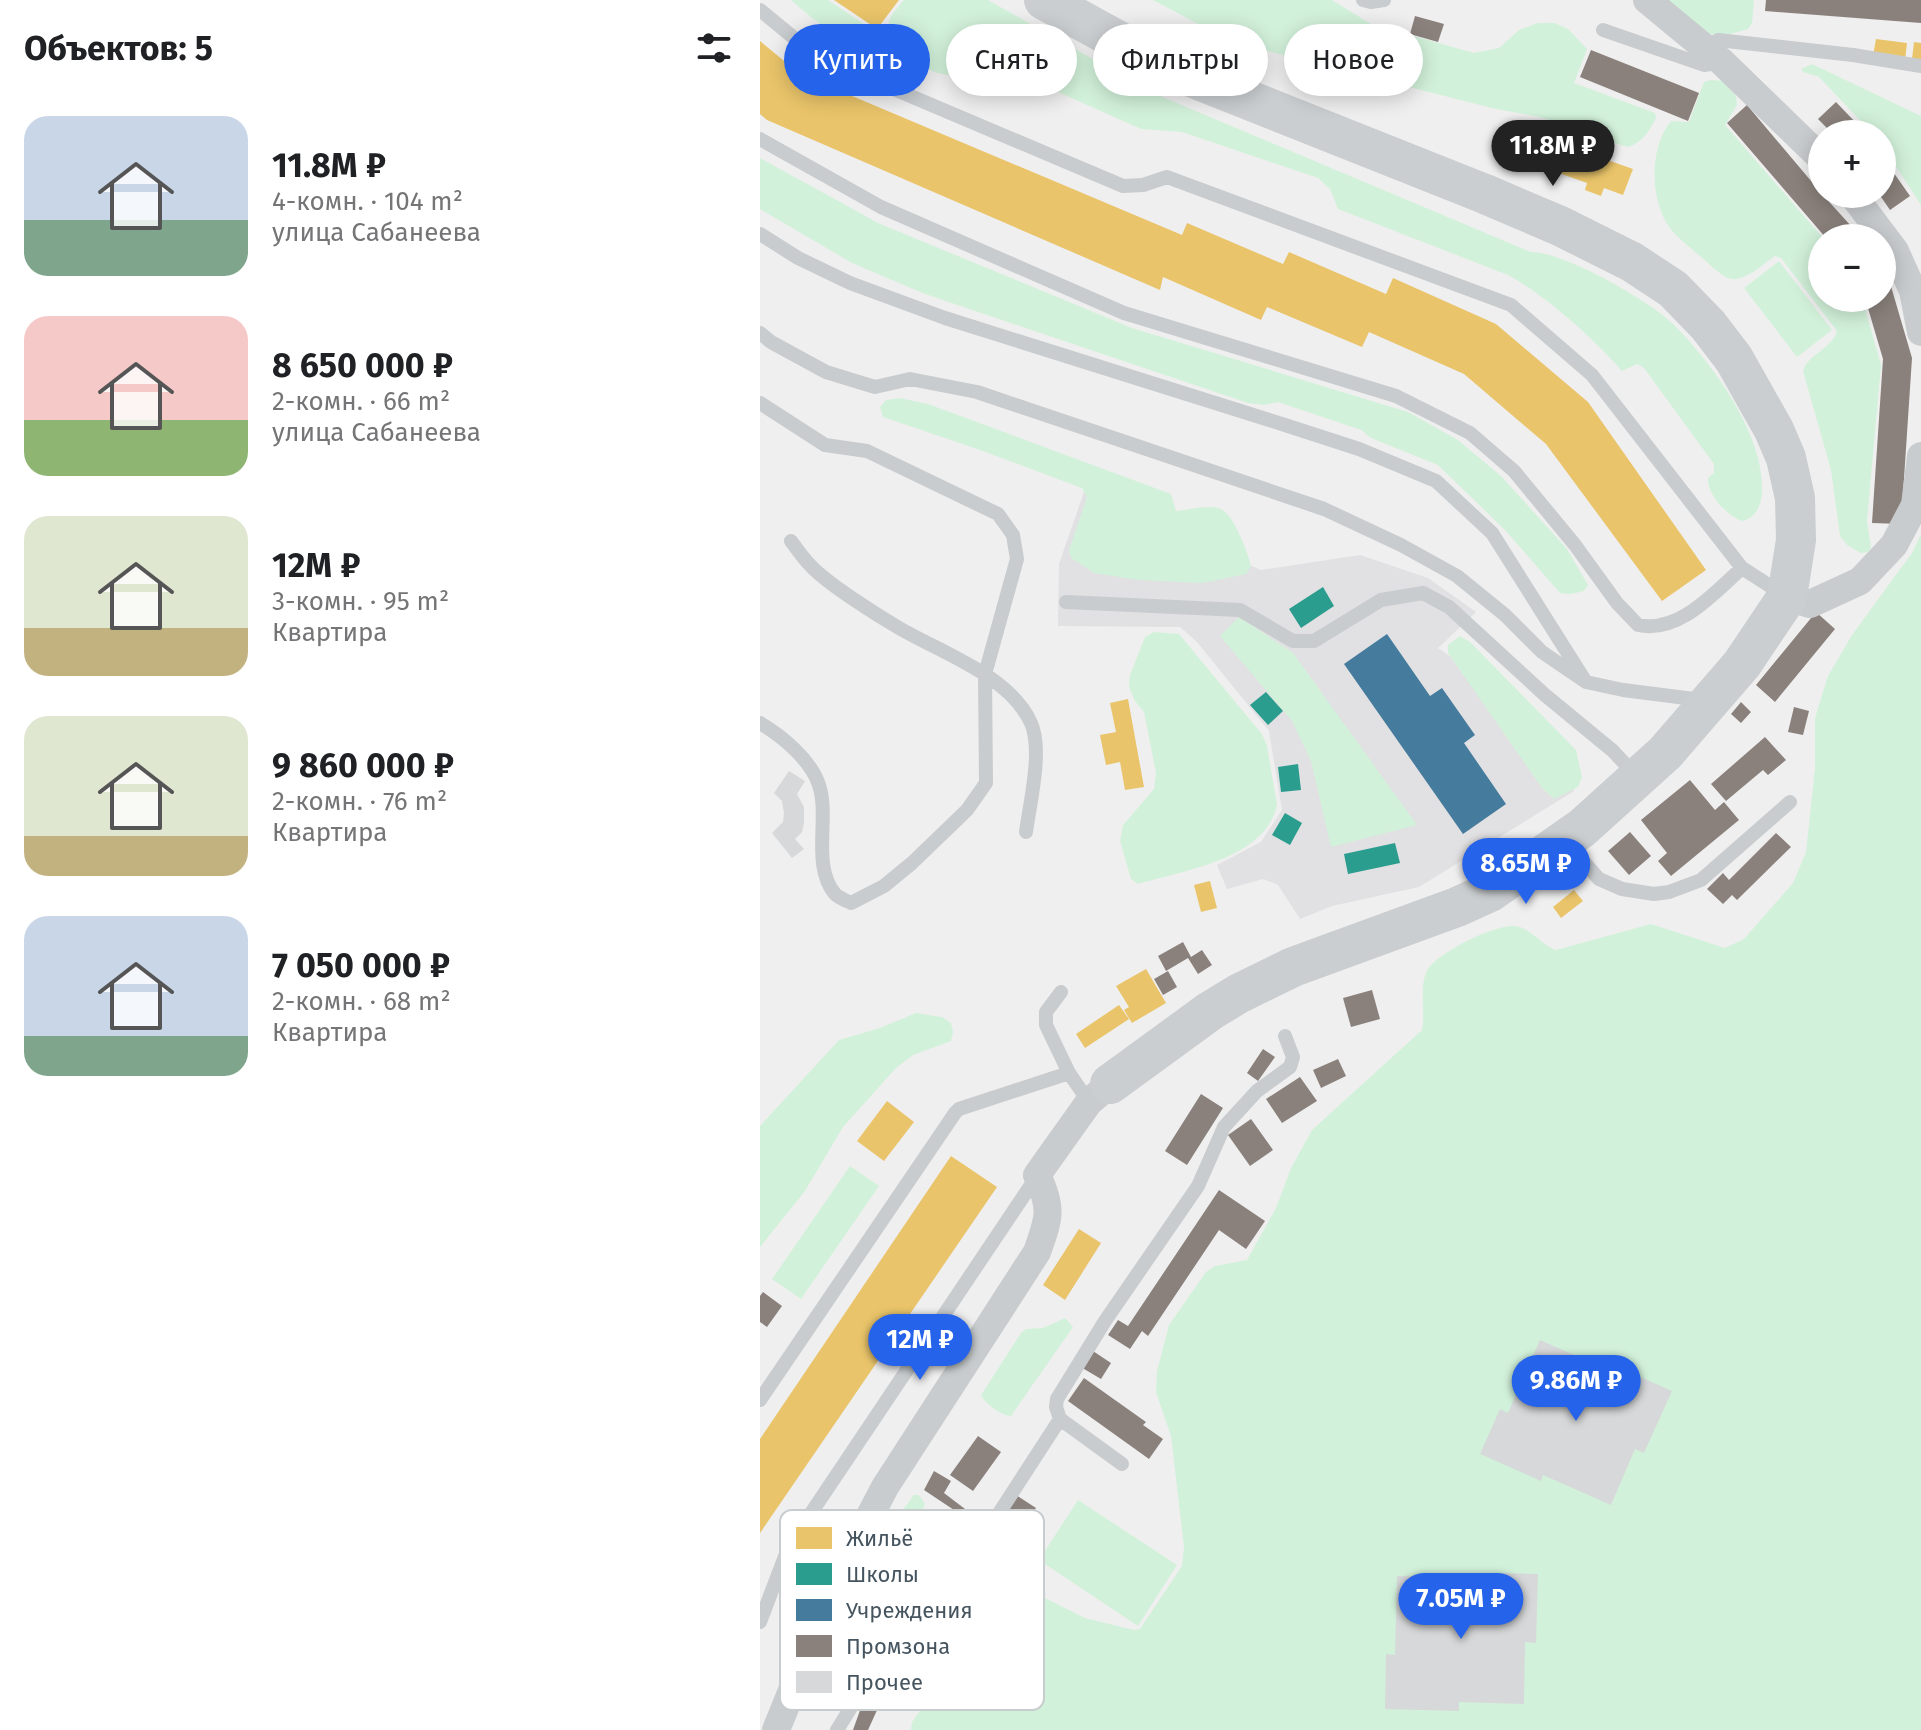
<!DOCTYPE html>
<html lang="ru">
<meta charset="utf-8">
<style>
:root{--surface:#fff;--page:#f2f2f2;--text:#202124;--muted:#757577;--accent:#2563eb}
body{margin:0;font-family:"Fira Sans",sans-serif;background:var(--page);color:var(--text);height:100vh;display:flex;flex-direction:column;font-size:30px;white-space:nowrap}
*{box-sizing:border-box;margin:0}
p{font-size:26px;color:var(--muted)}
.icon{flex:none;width:44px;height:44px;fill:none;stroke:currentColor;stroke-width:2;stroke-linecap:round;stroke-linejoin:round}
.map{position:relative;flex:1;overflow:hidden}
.panel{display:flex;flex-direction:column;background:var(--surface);width:760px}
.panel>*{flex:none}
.banner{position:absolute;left:24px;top:24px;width:760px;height:72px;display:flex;gap:16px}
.buttons{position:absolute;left:1048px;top:120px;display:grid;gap:16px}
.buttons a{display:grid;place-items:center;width:88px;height:88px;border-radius:50%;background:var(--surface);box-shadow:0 4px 20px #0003;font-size:40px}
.price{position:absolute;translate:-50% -68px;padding:0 18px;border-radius:28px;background:var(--accent);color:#fff;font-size:26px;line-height:52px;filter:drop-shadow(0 2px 4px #0008)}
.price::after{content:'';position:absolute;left:50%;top:48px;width:24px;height:18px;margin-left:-12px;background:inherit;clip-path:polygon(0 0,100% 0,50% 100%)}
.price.selected{background:#222;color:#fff}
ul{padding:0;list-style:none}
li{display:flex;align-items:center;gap:24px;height:200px;padding:0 24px}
li span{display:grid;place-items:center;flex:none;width:224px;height:160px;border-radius:24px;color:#555}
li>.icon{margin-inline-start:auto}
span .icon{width:96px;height:96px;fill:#fffc;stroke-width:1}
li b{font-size:34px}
h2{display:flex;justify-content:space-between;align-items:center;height:96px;padding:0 24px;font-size:34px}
.pill{padding:0 28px;border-radius:36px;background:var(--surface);box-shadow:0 4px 20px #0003;font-size:28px;line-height:72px}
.pill.selected{background:var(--accent);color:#fff}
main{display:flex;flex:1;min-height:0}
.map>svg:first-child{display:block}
.education{fill:#e1e0e2}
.green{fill:#d2f1da}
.homes{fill:#e9c46a}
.schools{fill:#2a9d8f}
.public{fill:#457b9d}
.industry{fill:#8a817c}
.building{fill:#d7d8d9}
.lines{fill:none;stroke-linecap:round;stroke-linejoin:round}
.lane{stroke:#c8ccce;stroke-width:14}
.street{stroke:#c8ccce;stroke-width:28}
.secondary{stroke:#caced0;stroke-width:40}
.key{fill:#fff;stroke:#c7cccf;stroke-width:2}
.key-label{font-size:22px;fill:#45545e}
</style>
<main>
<section class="panel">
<h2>Объектов: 5<svg class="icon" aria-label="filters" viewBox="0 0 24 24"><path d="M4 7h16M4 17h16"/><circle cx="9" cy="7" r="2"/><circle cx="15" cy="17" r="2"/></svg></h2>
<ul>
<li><span style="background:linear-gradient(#c9d6e8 65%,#7fa58c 0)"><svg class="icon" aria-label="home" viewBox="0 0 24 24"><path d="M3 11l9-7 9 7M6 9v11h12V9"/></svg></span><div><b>11.8M ₽</b><p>4-комн. · 104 m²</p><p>улица Сабанеева</p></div></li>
<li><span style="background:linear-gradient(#f6c9c9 65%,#8fb573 0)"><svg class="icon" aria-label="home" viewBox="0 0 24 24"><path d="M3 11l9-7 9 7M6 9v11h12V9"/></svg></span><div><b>8 650 000 ₽</b><p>2-комн. · 66 m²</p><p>улица Сабанеева</p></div></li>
<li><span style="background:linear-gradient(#dfe7d0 70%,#c2b280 0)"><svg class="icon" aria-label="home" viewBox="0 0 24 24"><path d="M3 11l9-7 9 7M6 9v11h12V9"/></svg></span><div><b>12M ₽</b><p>3-комн. · 95 m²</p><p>Квартира</p></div></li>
<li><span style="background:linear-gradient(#dfe7d0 75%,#c2b280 0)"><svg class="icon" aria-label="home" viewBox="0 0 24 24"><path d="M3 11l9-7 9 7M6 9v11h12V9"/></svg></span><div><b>9 860 000 ₽</b><p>2-комн. · 76 m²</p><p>Квартира</p></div></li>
<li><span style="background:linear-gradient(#c9d6e8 75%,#7fa58c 0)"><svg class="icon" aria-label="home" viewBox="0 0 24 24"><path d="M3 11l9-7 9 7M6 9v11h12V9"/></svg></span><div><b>7 050 000 ₽</b><p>2-комн. · 68 m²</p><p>Квартира</p></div></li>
</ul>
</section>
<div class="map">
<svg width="1161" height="1730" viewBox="0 0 1161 1730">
<rect width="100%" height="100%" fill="#f0efef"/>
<!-- education -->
<path class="education" d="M324,492l177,78 99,-15 68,23 48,34 -38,36 95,65 36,34 5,44 -155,96 -87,19 -32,13 -22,-34 -15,-6 -36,10 -10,-24 44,-23 21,-32 -13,-79 -72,-89 -17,-15 -122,-1 1,-62z"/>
<!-- green -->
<path class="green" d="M31,0h37l39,26 4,5 -1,4c-29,11 -57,-16 -79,-35z
M144,0h84l165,93 378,159c31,-1 119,49 141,71 39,38 94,113 90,170 -1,13 -6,24 -19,28 -15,-4 -36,-26 -35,-43l6,-5v-9l-70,-96 -7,-4 -15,7c-28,-32 -77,-76 -114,-96l-170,-66 -8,-20 -12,-11 -136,-46 -41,-3 -146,-65 -16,-3c-6,4 -15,11 -22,13 -22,7 -76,-27 -68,-53 2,-7 10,-15 15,-21z
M393,0h179l39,24 103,29 25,-5 20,-18 19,-7h17l13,6 19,20 -13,34 81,30 1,5c-7,13 -13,25 -29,29l-87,-30 -44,-8 -264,-67z
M899,0h95l-2,23 -4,6 -18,5h-24z
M1052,64l109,52v89l-39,-60v-11h-9l-54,-57 -16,-5 -2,-3z
M951,80l12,1 13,15 1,9 -12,20 98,113 -1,60h40l19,67 -14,156 4,27 -3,4 -7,1 -14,-8 -7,-9 -9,-66 -28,-99c5,-17 29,-22 34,-40l-56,-73 -6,-2c-12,8 -29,25 -44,23 -11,-3 -21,-15 -30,-22 -11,-10 -28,-22 -35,-35 -16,-28 -16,-76 5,-101l18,1 15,-40z
M0,158l118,65 254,105 276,84 50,28 44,37 65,72 21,36 -4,6 -13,3 -11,-1 -55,-63 -67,-65 -67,-27 -10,-8 -83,-28 -14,3 -16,-2 -323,-109 -73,-31 -92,-54z
M1019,261l53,69 -35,27 -53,-69z
M139,398l29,6 243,90 5,17c13,-1 33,-7 45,-2 13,6 27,44 30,57l-5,8 -43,9 -65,-3 -44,-7 -23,-15 -2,-8 18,-53 -5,-9 -99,-37 -100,-34 -3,-10 6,-7z
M1161,534v1196h-1010l1,-8 65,-89 31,-35 11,-5 18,1 48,24 49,12 6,-1 42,-63 2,-19 -13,-111 -15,-44 1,-21 12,-46 37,-53 9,-6 32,-6 29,-52 15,-40 21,-38 110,-100c4,-18 -4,-44 6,-61 10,-16 72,-49 92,-42 14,5 22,18 36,23l95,-26 74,24 19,-9 49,-56 13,-31 9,-84v-50l13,-42 24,-41 60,-82z
M479,617l54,36 124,172 -86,22 -20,-86 -19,-40 -72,-85z
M394,632l25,2 83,100 5,12 10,59c-11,54 -94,66 -139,79l-7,-5 -11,-38 3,-16 31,-36 2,-16 -12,-61 -9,-11 -6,-14 1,-12 15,-38z
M700,636l10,6 106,108 6,27 -4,10 -24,12 -12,-11 -94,-135v-8z
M156,1013l26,4 9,6 2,9 -2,9 -38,14 -17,13 -53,59 -38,64 -45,56v-121l79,-86 41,-12z
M90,1166l29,20 -78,113 -29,-20z
M305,1318l8,9 -62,89c-9,0 -26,-12 -30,-21l40,-62 5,-4 17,-1z
M154,1495h5l6,9 -27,60 -57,89 -6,7h-9l-2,-7 56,-113z
M318,1500l99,65 -39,61 -99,-66z"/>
<!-- homes -->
<path class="homes" d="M74,0h65l-22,29z
M1116,39l31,4 -2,17 -32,-4z
M0,41l40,33 382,161 5,-12 96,41 6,-12 97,42 7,-16 103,46 92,78 118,168 -44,31 -116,-157 -82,-70 -95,-42 -7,15 -95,-40 -6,13 -98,-43 -3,13 -393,-170 -7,-6z
M1154,42l7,1v18l-9,-2z
M784,124l38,14 -3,12 54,19 -10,26 -19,-7 -3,8 -16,-6 2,-7 -56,-20z
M368,699l16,88 -19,3 -5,-28 -14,3 -6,-30 16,-3 -6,-29z
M450,881l7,27 -16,4 -7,-27z
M814,890l9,11 -22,17 -8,-11z
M386,969l20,34 -34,20 -8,-13 5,-3 -13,-21z
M359,1005l10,14 -44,29 -9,-14z
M127,1101l27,21 -30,39 -27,-20z
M191,1156l46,31 -237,346v-94z
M319,1229l22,14 -36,57 -22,-15z
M213,1509l11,8 -17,23 -11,-8z"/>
<!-- schools -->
<path class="schools" d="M563,587l11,19 -33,22 -12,-19z
M506,692l17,19 -15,14 -18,-20z
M538,764l3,26 -20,2 -3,-25z
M525,813l17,10 -12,22 -18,-10z
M635,843l5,20 -52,11 -4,-20z"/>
<!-- public -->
<path class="public" d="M627,634l43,62 12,-8 33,47 -11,8 42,61 -43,30 -119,-170z"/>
<!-- industry -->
<path class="industry" d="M1006,0h155v23l-156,-12z
M655,16l29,8 -6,18 -28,-8z
M831,50l108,43 -11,28 -108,-44z
M1076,102l22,23 -10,9h-15l-15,-15z
M987,105l75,89 40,44h-36l-99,-115z
M1122,156l28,40 -20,14 -11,-16h3z
M1123,259l29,99 -11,166 -29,-1 11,-164 -18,-61h17z
M1056,612l19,17 -60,73 -19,-17z
M981,702l10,10 -10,11 -10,-9z
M1034,707l15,4 -6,24 -15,-3z
M1005,737l21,23 -18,15 -5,-5 -37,31 -15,-17z
M930,780l25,30 9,-8 15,18 -68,56 -13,-15 9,-8 -26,-33z
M870,832l21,24 -22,19 -21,-24z
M1016,833l15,14 -54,53 -5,-5 -9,9 -16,-15 16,-16 6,7z
M423,942l8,15 11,-7 10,15 -14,9 -10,-16 -22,13 -8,-15z
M408,971l9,16 -14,8 -9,-16z
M612,990l8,29 -29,8 -8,-29z
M503,1049l12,8 -17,24 -11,-8z
M578,1059l8,17 -25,12 -8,-18z
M540,1077l17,24 -35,22 -16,-24z
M441,1094l22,14 -36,57 -22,-14z
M491,1119l22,31 -23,16 -22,-31z
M459,1190l46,31 -19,28 -27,-19 -71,106 -6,-5 -12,18 -22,-14 10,-15 10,6z
M3,1292l19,14 -15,21 -7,-5v-26z
M330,1349l21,14 -10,16 -22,-13z
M324,1378l62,44 -3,3 20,14 -14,20 -81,-58z
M218,1436l23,16 -28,39 -23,-16z
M174,1471l17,10 -7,12 25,19 -22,30 -11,-8 18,-24 -30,-20z
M256,1495l20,13 -24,36 -20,-13z
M103,1702l15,6 -10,22h-15z"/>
<!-- building -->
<path class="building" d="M29,771l16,10 -8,13 7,13v16l-2,9 -7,7 9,10 -12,9 -20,-25 11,-11 1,-9 -2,-12 -8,-8z
M780,1340l86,38 3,-6 43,19 -28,62 -9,-4 -24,56 -68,-30 -2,6 -61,-27 20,-45 8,4z
M732,1573l46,1 -2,69 -11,-1 -1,62 -65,-2v9l-74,-2 1,-55 9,1 2,-79 95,2z"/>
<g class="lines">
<!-- lane -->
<path class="lane" d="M603,0l8,2 13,-2
M0,10l56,46 307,130 20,-1 24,-8 344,128 81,70 150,193 42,27
M843,30l101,35 18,-3
M944,48l14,-8 135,15 68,11
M0,139l121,68 243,106 272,83 74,37 44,38 61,74 42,58 21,22c41,9 76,-32 104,-57
M0,234l38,24 52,25 95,35 340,107 74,24 77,32 56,52 92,146
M0,333l11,9 55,30 49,15 35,-8 67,13 347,117 77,36 56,31 48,39 37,37 44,30 37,8 79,10
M0,403l65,42 42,6 131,63 15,21 4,24 -32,115 1,109 -19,27 -55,53 -28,23 -33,17c-4,-2 -12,-5 -16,-9 -24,-29 -5,-76 -16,-109 -8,-25 -37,-49 -59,-62
M31,541c6,8 12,17 19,24 16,18 67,50 89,63 43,25 111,48 132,95 12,27 -1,79 -5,109
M306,602l174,8 53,31h21l67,-41 42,-7 26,14 96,88 68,56 23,25
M806,842l33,37 23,10 32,5 15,-2 32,-12 89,-78
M301,992l-15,20v13l23,48
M0,1400l195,-287 4,-4 110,-36 20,29
M300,1419l62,45
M0,1622l29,-76 248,-370
M77,1730l36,-58 22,-18 32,-34 21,-28 112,-173 -4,-12 1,-8 48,-78 93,-135 26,-59 33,-36 33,-24 3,-10 -8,-21"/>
<!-- street -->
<path class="street" d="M887,0l75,62 100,97
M1092,194l43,57 18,40 8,41
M1027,597l23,7 50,-23 34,-36 21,-40 6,-49
M16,1730l62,-153 47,-90 152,-235c12,-34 16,-43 0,-77l52,-73 21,-18"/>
<!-- secondary -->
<path class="secondary" d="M284,0l124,68 317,126 75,32 72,36 41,27 35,36 26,34 40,71 12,28 9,40 1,42 -9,57 -45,67 -77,89 -83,75 -92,64 -33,15 -164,60 -55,27 -28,17 -100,73"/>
</g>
<!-- legend -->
<rect x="20" y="1510" width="264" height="200" rx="12" class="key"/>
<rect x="36" y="1527" width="36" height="22" fill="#e9c46a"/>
<rect x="36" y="1563" width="36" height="22" fill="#2a9d8f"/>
<rect x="36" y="1599" width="36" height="22" fill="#457b9d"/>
<rect x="36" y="1635" width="36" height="22" fill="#8a817c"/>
<rect x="36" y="1671" width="36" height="22" fill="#d7d8d9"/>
<g class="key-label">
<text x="86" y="1546">Жильё</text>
<text x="86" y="1582">Школы</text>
<text x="86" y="1618">Учреждения</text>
<text x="86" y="1654">Промзона</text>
<text x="86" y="1690">Прочее</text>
</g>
</svg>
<div class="buttons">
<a>+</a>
<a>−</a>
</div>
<b class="price selected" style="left:793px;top:188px">11.8M ₽</b>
<b class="price" style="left:766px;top:906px">8.65M ₽</b>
<b class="price" style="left:160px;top:1382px">12M ₽</b>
<b class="price" style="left:816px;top:1423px">9.86M ₽</b>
<b class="price" style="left:701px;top:1641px">7.05M ₽</b>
<div class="banner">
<a class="pill selected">Купить</a>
<a class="pill">Снять</a>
<a class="pill">Фильтры</a>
<a class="pill">Новое</a>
</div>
</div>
</main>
